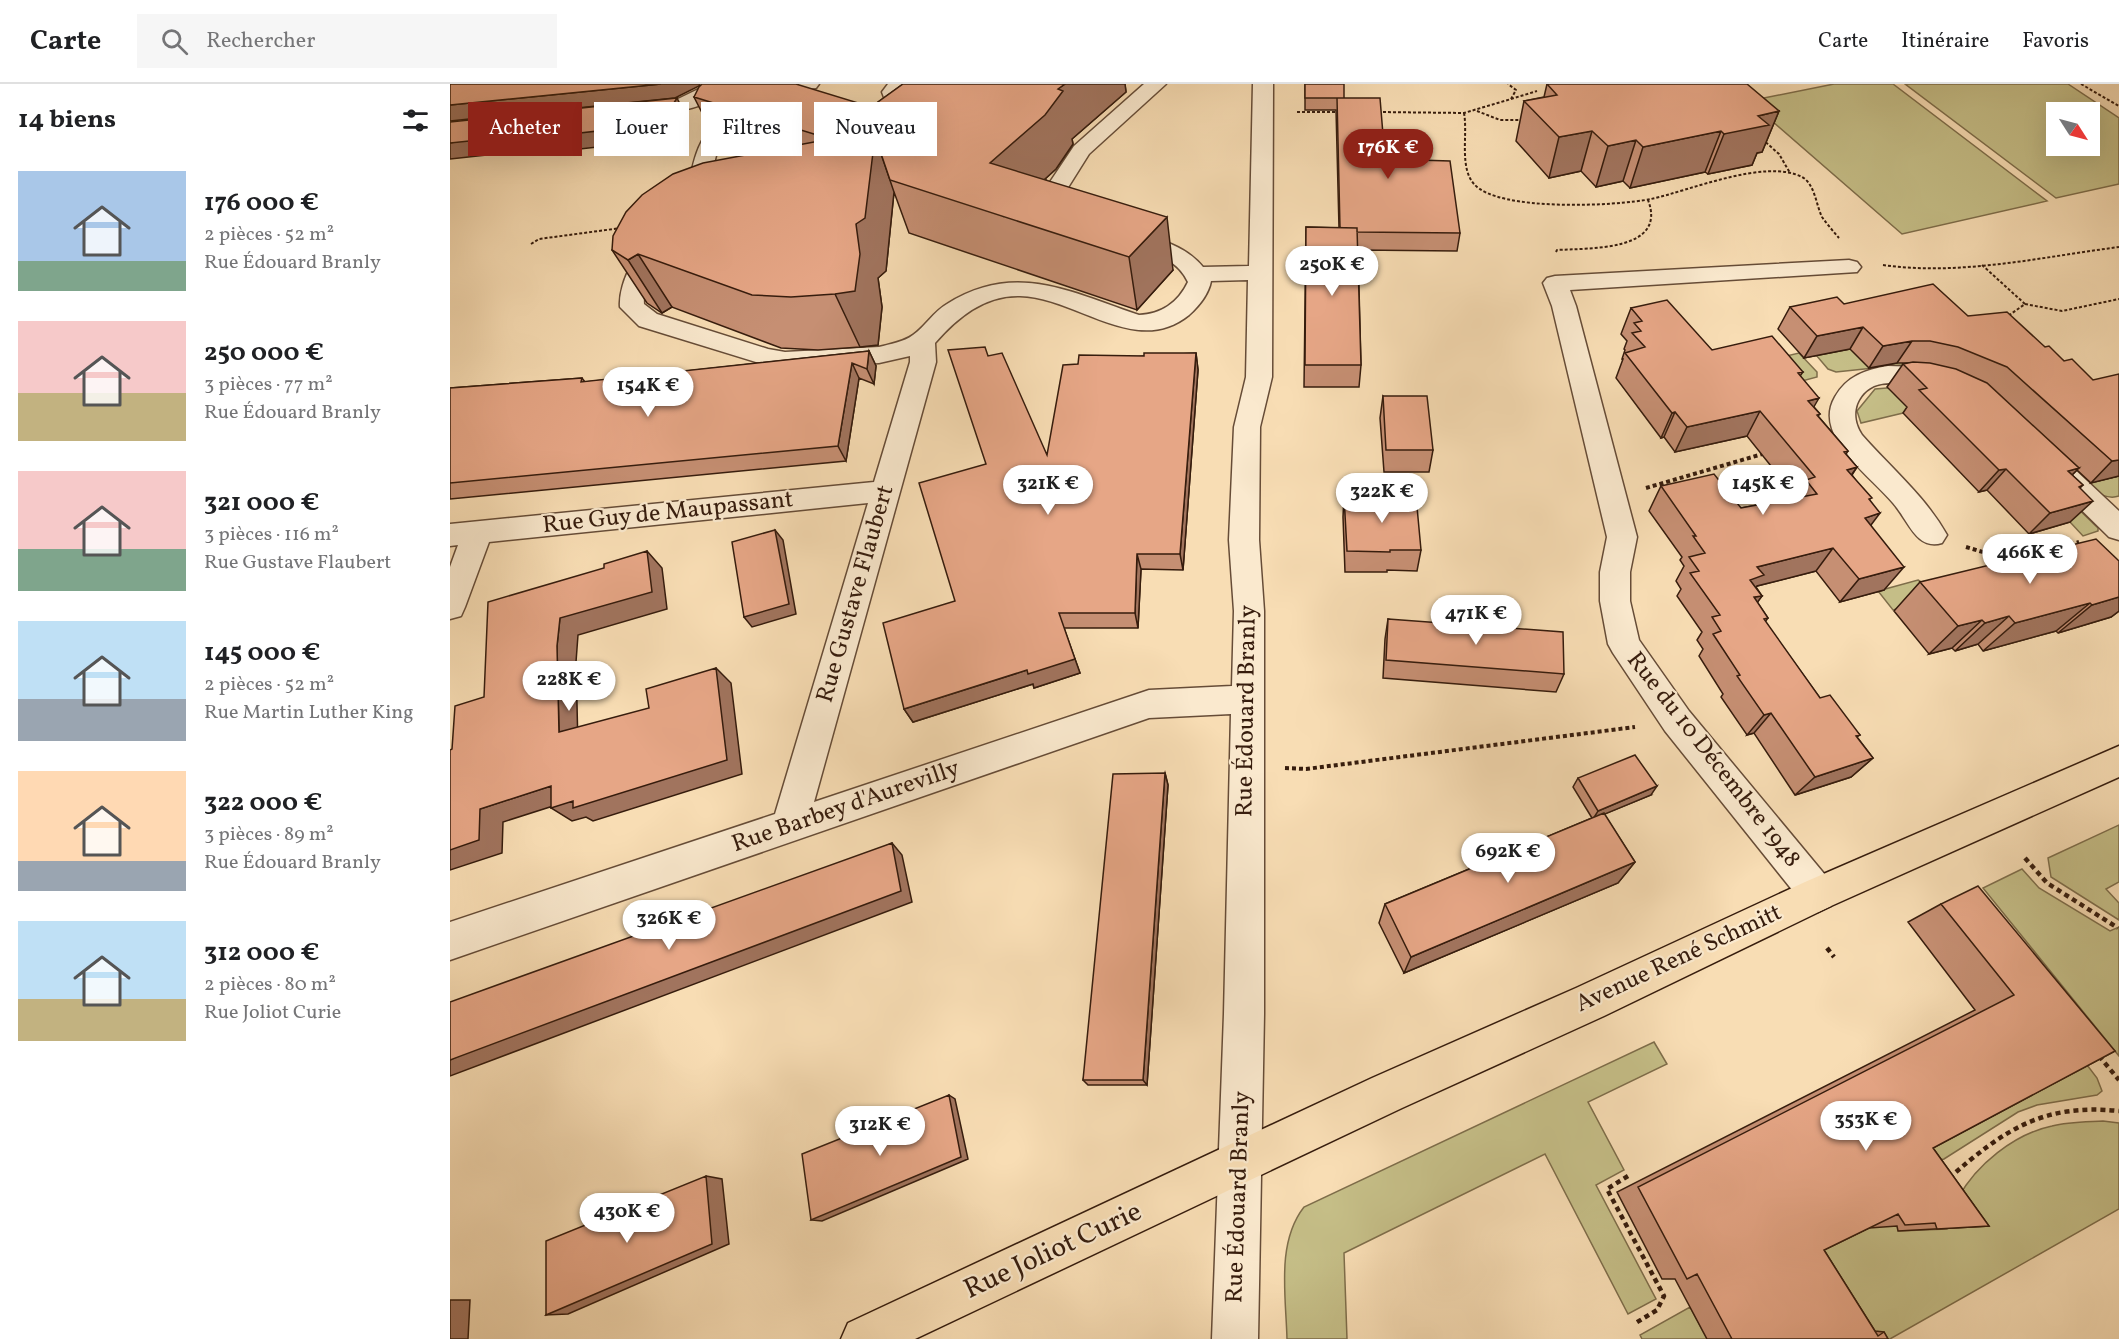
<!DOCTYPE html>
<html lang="fr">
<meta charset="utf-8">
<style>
:root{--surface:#fff;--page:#f6f6f6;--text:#202124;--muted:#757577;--line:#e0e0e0;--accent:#8f2418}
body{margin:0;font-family:Vollkorn,serif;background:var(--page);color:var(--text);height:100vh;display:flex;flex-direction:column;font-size:22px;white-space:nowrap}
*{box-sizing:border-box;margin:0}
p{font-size:20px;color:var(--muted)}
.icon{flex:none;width:33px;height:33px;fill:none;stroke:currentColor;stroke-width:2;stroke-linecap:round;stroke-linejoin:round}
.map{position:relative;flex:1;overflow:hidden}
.panel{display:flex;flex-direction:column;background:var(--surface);width:450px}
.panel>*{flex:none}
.hud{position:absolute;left:18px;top:18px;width:570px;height:54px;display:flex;gap:12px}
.needle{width:39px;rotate:126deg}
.tools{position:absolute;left:1596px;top:18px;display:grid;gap:12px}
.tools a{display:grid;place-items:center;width:54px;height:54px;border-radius:0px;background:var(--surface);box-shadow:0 6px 24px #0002;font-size:30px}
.price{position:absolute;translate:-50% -51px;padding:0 14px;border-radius:21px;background:#fff;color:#222;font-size:20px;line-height:39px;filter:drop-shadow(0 2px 3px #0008)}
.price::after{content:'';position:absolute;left:50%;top:36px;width:18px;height:14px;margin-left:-9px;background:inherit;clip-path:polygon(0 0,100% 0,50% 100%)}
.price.on{background:var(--accent);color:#fff}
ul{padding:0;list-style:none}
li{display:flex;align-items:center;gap:18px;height:150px;padding:0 18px}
li span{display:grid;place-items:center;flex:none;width:168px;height:120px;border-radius:0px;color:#555}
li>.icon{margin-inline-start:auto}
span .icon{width:72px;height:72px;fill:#fffc;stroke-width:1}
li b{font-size:26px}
h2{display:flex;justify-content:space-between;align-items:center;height:72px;padding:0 18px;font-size:26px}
.chip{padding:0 21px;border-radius:0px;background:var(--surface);box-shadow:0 6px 24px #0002;font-size:21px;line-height:54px}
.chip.on{background:var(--accent);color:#fff}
header{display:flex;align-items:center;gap:36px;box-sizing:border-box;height:84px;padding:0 30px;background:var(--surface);border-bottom:2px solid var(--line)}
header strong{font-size:28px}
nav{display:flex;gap:33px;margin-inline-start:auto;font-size:21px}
.search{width:420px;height:54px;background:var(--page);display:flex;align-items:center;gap:15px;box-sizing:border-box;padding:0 21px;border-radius:0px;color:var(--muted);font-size:22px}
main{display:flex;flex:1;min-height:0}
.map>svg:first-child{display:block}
.green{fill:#c5be87;stroke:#7e6d4a;stroke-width:1.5;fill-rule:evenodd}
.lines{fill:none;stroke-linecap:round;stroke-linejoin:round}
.minor-casing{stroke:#664c37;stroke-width:3}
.major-casing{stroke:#361c0d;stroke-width:3}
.path-far2{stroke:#361c0d;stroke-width:2;stroke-dasharray:3 2;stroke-linecap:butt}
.path-far1{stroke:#361c0d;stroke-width:4;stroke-dasharray:4 3;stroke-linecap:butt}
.path{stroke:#361c0d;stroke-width:4.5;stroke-dasharray:5 4;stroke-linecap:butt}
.minor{fill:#fae9ce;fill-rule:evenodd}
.major{fill:#f8ddb4;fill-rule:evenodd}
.wall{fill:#c68f73;stroke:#361c0d;stroke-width:1.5}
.shaded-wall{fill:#a1745e;stroke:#361c0d;stroke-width:1.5}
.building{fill:#e6a686;stroke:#361c0d;stroke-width:1.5}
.labels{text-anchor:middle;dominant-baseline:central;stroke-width:4.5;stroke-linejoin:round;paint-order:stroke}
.street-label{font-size:24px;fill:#361c0d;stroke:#fae9ce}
.near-street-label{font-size:28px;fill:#361c0d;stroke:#fae9ce}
</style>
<header>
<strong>Carte</strong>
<div class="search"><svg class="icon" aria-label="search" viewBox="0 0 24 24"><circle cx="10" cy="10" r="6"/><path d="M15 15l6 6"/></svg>Rechercher</div>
<nav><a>Carte</a><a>Itinéraire</a><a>Favoris</a></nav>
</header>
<main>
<section class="panel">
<h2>14 biens<svg class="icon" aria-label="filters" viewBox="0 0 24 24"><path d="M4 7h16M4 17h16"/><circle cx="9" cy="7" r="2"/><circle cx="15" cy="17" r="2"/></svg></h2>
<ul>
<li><span style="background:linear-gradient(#a9c7e8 75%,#7fa58c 0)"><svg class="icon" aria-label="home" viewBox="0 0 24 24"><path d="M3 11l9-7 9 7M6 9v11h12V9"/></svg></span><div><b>176 000 €</b><p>2 pièces · 52 m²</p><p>Rue Édouard Branly</p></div></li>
<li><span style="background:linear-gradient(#f6c9c9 60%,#c2b280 0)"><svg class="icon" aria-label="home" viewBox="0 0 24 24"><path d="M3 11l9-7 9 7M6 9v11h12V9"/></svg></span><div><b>250 000 €</b><p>3 pièces · 77 m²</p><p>Rue Édouard Branly</p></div></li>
<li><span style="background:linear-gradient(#f6c9c9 65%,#7fa58c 0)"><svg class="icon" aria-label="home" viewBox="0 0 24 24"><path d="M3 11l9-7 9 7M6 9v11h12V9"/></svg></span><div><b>321 000 €</b><p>3 pièces · 116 m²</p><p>Rue Gustave Flaubert</p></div></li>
<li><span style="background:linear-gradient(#bfe0f5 65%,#9aa5b1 0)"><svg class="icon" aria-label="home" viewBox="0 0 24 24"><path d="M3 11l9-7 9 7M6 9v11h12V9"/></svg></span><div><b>145 000 €</b><p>2 pièces · 52 m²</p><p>Rue Martin Luther King</p></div></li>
<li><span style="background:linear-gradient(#ffd9b3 75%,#9aa5b1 0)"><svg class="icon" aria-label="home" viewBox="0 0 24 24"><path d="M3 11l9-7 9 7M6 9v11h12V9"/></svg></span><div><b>322 000 €</b><p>3 pièces · 89 m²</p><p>Rue Édouard Branly</p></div></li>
<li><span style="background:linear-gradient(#bfe0f5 65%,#c2b280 0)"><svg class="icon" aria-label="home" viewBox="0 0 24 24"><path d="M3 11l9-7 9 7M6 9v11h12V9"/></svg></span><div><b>312 000 €</b><p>2 pièces · 80 m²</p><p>Rue Joliot Curie</p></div></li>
</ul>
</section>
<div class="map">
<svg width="1669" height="1255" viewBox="0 0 1669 1255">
<rect width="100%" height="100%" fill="#f8ddb4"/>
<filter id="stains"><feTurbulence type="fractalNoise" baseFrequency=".00333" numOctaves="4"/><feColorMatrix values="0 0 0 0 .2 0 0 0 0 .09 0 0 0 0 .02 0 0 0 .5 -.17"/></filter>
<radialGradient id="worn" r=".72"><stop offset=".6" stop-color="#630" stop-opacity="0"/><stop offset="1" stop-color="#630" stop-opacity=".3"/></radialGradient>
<!-- green -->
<path class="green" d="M1384,0h59l154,117 -145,33 -153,-133z
M1455,0h163l51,34v66l-63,14zM1640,28v34h-34v-34z
M1398,262l57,15 -3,4 -66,7 -8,-3 -12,-14z
M1349,269l18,19v5l-26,7 -25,-23z
M1461,302l47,14 -97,23 -4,-12 18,-22z
M1612,370l29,28 28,-6v20c-22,8 -45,-26 -59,-40z
M1611,408l37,36v3l-15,5 -26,-28z
M1468,496l5,3 -8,21 -22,6 -15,-19z
M1669,741v57l-13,7 13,14v17l-68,-43 -3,-19z
M1572,785l17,19 71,43 9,-4v129l-136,-168z
M1204,958l13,22 -79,38 36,68 -28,15 60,114 -28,15 -83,-160 -201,99 3,86h-60c-1,-43 -11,-96 17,-132z
M1631,973l16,21 5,13 -5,4 -60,10 -19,7 -74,47 -13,4 -26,-2z
M1653,1037l16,2v86l-229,130h-37l-62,-88 26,-55 80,30 2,5 48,-2c3,-10 5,-22 11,-31 18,-33 56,-64 94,-72 16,-4 34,-4 51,-5z
M1240,1223l17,32h-65l-2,-4z"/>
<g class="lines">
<!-- minor casing -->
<g class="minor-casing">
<path id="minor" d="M259,0h22c-19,27 -65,29 -94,32l-7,-2 -3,-4 3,-4 7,-2 41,-5z
M308,0h61l-3,4 -43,4c-13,20 -37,29 -50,48 -14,21 -8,50 -22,71l-8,2 -8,-2 -3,-5c10,-24 9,-53 26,-74 15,-18 36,-28 50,-48z
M438,0h20l-6,10c13,9 27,5 39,-5v-5h20v7c-16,23 -55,26 -76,9l-3,-8z
M694,0h22l-77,70 -27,43 3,9 14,11 -3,5c-19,4 -31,-8 -36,-25l34,-51z
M803,0h20l-1,293 -12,50 -1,113 5,71v403l-6,325h-46l12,-325 7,-300 -82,4 -699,242v-38l325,-108 93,-311 -379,39 -24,65 -4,9 -11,3v-52l8,-22 -8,1v-22l424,-42 36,-120v-6l-31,7 -94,5 -19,-3 -127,-39 -19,-19c-2,-24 19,-70 47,-63l4,5c-14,19 -29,30 -27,55l13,10 111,35 17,3 94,-5c11,-3 25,-5 34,-12 13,-9 20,-23 34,-31 68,-43 123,-12 192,11 22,-1 39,-12 49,-33 -18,-37 -59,-26 -71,-44l3,-5 8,-2c27,7 56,13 75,36l46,-1zM798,196l-2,97 -12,50 -5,113 5,71 -2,75 -83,4 -335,112 122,-440 -1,-19c22,-25 49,-48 85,-47 56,1 116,62 169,19 10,-9 20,-22 22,-34z
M1399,176l8,2 4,5 -4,5 -287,18 6,16 61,231 -7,35v29l9,39 50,71 142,171 5,12 -5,12 -13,6 -13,-6 -140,-175 -52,-78 -5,-9 -8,-43v-29l7,-35 -55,-231 -9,-23 4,-5 8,-2z
M1438,282l31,1 29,7 4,6 -4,6c-26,8 -74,-21 -91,18 -4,11 -1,22 5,31 29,33 63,61 85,100l-5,8c-24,7 -32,-18 -45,-35 -21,-29 -86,-70 -62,-111 12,-21 30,-27 53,-31z
M1610,378l10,3 49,46v29l-10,-3 -59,-58 -4,-7 4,-7z"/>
</g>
<!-- major casing -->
<g class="major-casing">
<path id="major" d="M1669,662v31l-288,129 -227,110 -202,92 -487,231h-74l7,-16 524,-245 204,-90 229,-106z"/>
</g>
<!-- path-far2 -->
<path class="path-far2" d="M1631,0l38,22
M1061,15l26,-8
M1027,27l23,9h25
M847,28h43
M928,28l86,1 47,-14 5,-9 -8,-6
M1014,29c4,21 -5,54 10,71 24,28 143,22 177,15 38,-8 114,-41 151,-22 13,7 14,28 20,40 5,7 11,14 17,21
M1312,55l17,15 11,19
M81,160l8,-5 82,-11
M1106,168l1,-2c31,-2 111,2 91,-50
M1433,181c77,11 159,-8 236,-18
M1532,181l43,39 -17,12
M1575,220l37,7 57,-12"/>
<!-- path-far1 -->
<path class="path-far1" d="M1196,404l120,-35
M1516,463l47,14
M1593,468l36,-10
M835,684l21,1 329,-42"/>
<!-- path -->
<path class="path" d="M1575,774l22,25 71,45
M1377,864l7,9
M1649,972l20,24
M1178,1092l-21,13 57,107 -7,14 -23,14
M1499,1094c55,-48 94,-75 170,-67"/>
<!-- minor -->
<use href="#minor" class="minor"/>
<!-- major -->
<use href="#major" class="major"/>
</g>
<!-- wall -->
<path class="wall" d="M453,0h222l1,8 -54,47 1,5 -17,25 -11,10 128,91 -36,40 -228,-77 -15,-41 -8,79 -8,7 4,29 -4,38 -18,2 -42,3 -37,-2 -109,-41 -10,6 -15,-10 -35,-53 128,-94 -19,-6 -27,-53 177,10z
M855,0l39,14 41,61 75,74 -3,18 -99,-1 3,115 -2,22h-55l2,-160 33,1 -3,-118h-31z
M1097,0l232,27 -17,41 -5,1 -5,12 -44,9 -3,-2 -75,16 -7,-7 -27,6 -15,-16 -32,7 -33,-37 8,-40 20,-4z
M1394,220l124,12 77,31 19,14 55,115 -28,7 -14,-13 -5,5 11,10 -3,3 -10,34 -41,12 -42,-44 -8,2 -76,-79 4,-6 -20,-20 16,-23 6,-1h-12l-28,5 -19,-19 -46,9 -26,-29 12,-22z
M1181,224l81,42 91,22 -3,4 14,31 6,7 -2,2 30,35 -2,3 11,13 -5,8 18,25 1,25 13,65 -44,12 -24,-31 -59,15 -1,1 6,9 -5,6 11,16 -3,4 55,76 40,37 -3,2 16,21 -22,19 -56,18 -41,-62 -7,2 -26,-38 2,-3 -24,-38 4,-7 -6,-9 5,-8 -25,-36 4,-7 -5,-8 8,-15 -4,-6 2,-3 -33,-46 12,-25 80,22 53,-10 1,-2 -48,-60 -72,16 -11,-15 -3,1 -45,-60 7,-19h-1l3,-9 -1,-1 3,-8 -6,-7z
M419,267l7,15 -2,18 -15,-6 -13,83 -396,38v-111l132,-10 3,4z
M746,269l2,17 -15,200 -42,-1 -3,59h-74l16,45 -46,15 -1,-4 -120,38 -9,-13 51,-108 31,-137 2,-108 59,99 31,-91 66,-8z
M933,312l50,54 -4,22h-45l-4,-54z
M894,412l77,54 -4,21 -30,-1v2h-42l-2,-55z
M1669,477v50l-8,6 -53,16 -2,-2 -73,20 -5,-7 -23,7 -3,-3 -23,6 -35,-43 26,-29z
M938,535l176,55 -8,18 -173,-14 2,-39z
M715,689l3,12 -21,300h-59l-5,-5z
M1128,694l73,17 -47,19 31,48 -17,21 -214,90 -25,-50 6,-19 207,-86 -19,-31z
M1491,820l174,147 -182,97 56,78 -91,5 -1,-5 -28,2 -45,22 51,81 9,1 4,7h-181l-32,-60h-13l-45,-87 358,-182 -67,-88z"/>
<!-- shaded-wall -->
<path class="shaded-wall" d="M211,0h39l-1,2 -24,12 -225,23v-16z
M615,0h60l1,8 -54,47 1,5 -17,25 -52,47 -14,-53 68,-74z
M227,14l7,14 -15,27 -116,13 -2,-4 -101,11v-16z
M1329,27l-17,41 -5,1 -5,12 -44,9 16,-40 34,-18z
M1142,47l-11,40 -32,7 10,-41z
M1271,47l-16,41 -75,16 13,-41z
M425,52l19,56 -8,79 -8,7 4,29 -4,38 -18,2 -25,-53 21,-70z
M1186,56l-13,41 -27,6 12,-41z
M717,133l6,53 -36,40 -8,-53z
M188,170l34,53 -10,6 -34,-53z
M1413,243l-13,22 -46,9 13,-22z
M1462,257l-15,22 -28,5 14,-22z
M419,267l7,15 -2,18 -7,-15z
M746,269l2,17 -15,200 -3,-16z
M402,279l7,15 -13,83 -8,-15z
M1369,314l-15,26 4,-23z
M1310,327l-13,25 -72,16 12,-25z
M1225,328l-11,25 -3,1 11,-25z
M1669,376v16l-28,7 21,-22z
M1407,383l-17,24 7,-21z
M1629,384l-22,22 11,-19z
M1556,385l-19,21 -8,2 20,-22z
M1643,417l-23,21 -41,12 21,-21z
M1430,429l-18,24 3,-19z
M325,446l8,10 13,74 -44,13 -8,-10z
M1383,464l-17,23 -59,15 -9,12 -4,-9 13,-22z
M197,467l15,17 5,41 -89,26 -2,27 2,85 -19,-15 -2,-86 3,-28z
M687,470l4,15 -3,59 -3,-15z
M1454,483l-20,23 -44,12 19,-23z
M1312,512l-16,22 8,-21z
M1669,513v14l-8,6 -53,16 34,-28z
M1640,519l-34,28 -73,20 32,-28z
M1559,532l-31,28 -23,7 30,-28z
M1532,536l-30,28 -23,6 29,-28z
M625,575l5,14 -46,15 -1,-4 -120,38 -9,-13 123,-39z
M266,584l15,15 11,91 -149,47 -7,-4 -14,4 -21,-13z
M1321,629l-17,20 -7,2 17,-20z
M1423,674l-22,19 -56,18 20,-18z
M715,689l3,12 -21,300 -4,-5z
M101,702l21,14 -69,22 -1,31 -52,17v-20l30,-41z
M1207,702l-6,9 -58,24 5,-8z
M442,759l10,12 10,47 -462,174v-16z
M1185,778l-17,21 -214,90 7,-16z
M499,1011l6,4 13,60 -146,62 -11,-1z
M256,1092l16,3 7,65 -161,70 -22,1z
M0,1216h20l-2,39h-18z"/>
<!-- building -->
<path class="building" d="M0,0h211l-211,21z
M252,0h94l75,23 32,-23h162l-7,5 5,2 -18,24 -55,48 177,54 -38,40 -239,-77 -15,-44 -10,82 -9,6 4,30 -5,37 -20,3 -44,3 -39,-2 -114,-41 -10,6 -16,-10 1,-14 13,-24 16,-17 31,-21 30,-11 127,-24 -136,-42 5,-10z
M855,0h39v14h-39z
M1097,0h200l32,27 -21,5 11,9 -45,9 -3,-3 -78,16 -7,-7 -28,6 -16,-15 -33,6 -35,-36 33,-6z
M227,14l-16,26 -118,13 2,-4 -95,10v-21z
M887,14h43l5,61 65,2 10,72 -103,-1v-4h-17z
M856,143l51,1 4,137h-56z
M1483,200l35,32 39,-4 38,35 4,-1 15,15 8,-2 21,21 26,-6v86l-7,1 -105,-94 -49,-20 -28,-6h-18l-29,5 -20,-19 -46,9 -27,-29 47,-10 7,7z
M1217,216l45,50 60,-14 31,36 -5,1 21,25 -11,3 12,13 -3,1 31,36 -4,1 13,15 -10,3 25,28 -3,1 11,14 -15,5 39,49 -45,12 -26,-31 -76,19 7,8 -14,5 12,16 -8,1 14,21 -4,1 56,79 10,-3 30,40 -4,1 17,22 -58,19 -44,-64 -7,2 -27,-39 3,-1 -27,-41 8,-3 -9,-14 8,-2 -30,-42 9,-2 -10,-14 16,-4 -12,-17h3l-35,-50 53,-12 27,34 76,-14 -11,-14 9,-3 -55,-66 -73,16 -12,-15 -3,1 -47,-60 20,-6 -13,-14 9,-2 -7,-8 8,-2 -11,-13z
M535,263l3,9 14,-3 45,102 16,-90 15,-1 1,-9 65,1v-3h52l-16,201h-43l-2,59h-76l16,46 -47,15 -1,-4 -123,39 -21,-86 72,-22 -36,-118 67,-19 -38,-114z
M419,267l-2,18 -15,-6 -14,83 -388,37v-95l132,-10 -1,4z
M1463,278l17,1 26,6 31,14 92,85 -11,3 15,14 -4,2 14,14 -43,12 -44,-44 -7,1 -80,-80 8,-2 -24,-24z
M933,312h44l6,54h-47z
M894,412h72l5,54h-31v2l-43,-1z
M325,446l14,74 -45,13 -12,-75z
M1646,455l23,22v36l-27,8 -2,-2 -75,20 -6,-7 -24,7 -3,-3 -24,6 -38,-44z
M197,467l5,41 -92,26 -3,28 2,86 90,-24 -3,-19 70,-21 11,92 -154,48v-7l-22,7v-22l-71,23 -1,31 -29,10v-100l2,-1 3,-43 29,-9 4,-95 116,-34v-4z
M938,535l175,13 1,42 -178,-14z
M1185,671l22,31 -59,25 -20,-33z
M715,689l-22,307h-60l30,-306z
M1154,729l31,49 -224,95 -26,-53z
M442,759l9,48 -451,169v-58z
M1528,802l137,165 -182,97 56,78 -52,3 -2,-6 -30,2 -7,-11 -74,36 54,86 6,-4 4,7h-156l-35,-65 -10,5 -49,-92 376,-192 -73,-91z
M499,1011l12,62 -150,63 -9,-66z
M256,1092l6,68 -166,71v-74z"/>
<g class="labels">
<!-- street labels -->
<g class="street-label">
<text transform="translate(218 429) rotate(-6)">Rue Guy de Maupassant</text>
<text transform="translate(406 510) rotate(-74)">Rue Gustave Flaubert</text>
<text transform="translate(797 627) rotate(-89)">Rue Édouard Branly</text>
<text transform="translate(1263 676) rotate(52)">Rue du 10 Décembre 1948</text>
<text transform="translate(396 723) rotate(-19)">Rue Barbey d'Aurevilly</text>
<text transform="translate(1229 875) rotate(-25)">Avenue René Schmitt</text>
<text transform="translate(789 1113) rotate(-88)">Rue Édouard Branly</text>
</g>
<!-- near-street labels -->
<g class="near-street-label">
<text transform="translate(603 1167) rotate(-25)">Rue Joliot Curie</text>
</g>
</g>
<rect width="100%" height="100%" filter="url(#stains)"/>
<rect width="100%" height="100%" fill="url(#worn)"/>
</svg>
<div class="tools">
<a><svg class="needle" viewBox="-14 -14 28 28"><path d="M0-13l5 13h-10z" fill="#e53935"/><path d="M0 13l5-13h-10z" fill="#757577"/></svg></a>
</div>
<b class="price on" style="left:938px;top:96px">176K €</b>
<b class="price" style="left:882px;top:213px">250K €</b>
<b class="price" style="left:198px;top:334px">154K €</b>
<b class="price" style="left:598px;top:432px">321K €</b>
<b class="price" style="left:1313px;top:432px">145K €</b>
<b class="price" style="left:932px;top:440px">322K €</b>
<b class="price" style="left:1580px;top:501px">466K €</b>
<b class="price" style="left:1026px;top:562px">471K €</b>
<b class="price" style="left:119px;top:628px">228K €</b>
<b class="price" style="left:1058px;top:800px">692K €</b>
<b class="price" style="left:219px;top:867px">326K €</b>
<b class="price" style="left:1416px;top:1068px">353K €</b>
<b class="price" style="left:430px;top:1073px">312K €</b>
<b class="price" style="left:177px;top:1160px">430K €</b>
<div class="hud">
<a class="chip on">Acheter</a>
<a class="chip">Louer</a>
<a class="chip">Filtres</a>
<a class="chip">Nouveau</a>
</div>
</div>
</main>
